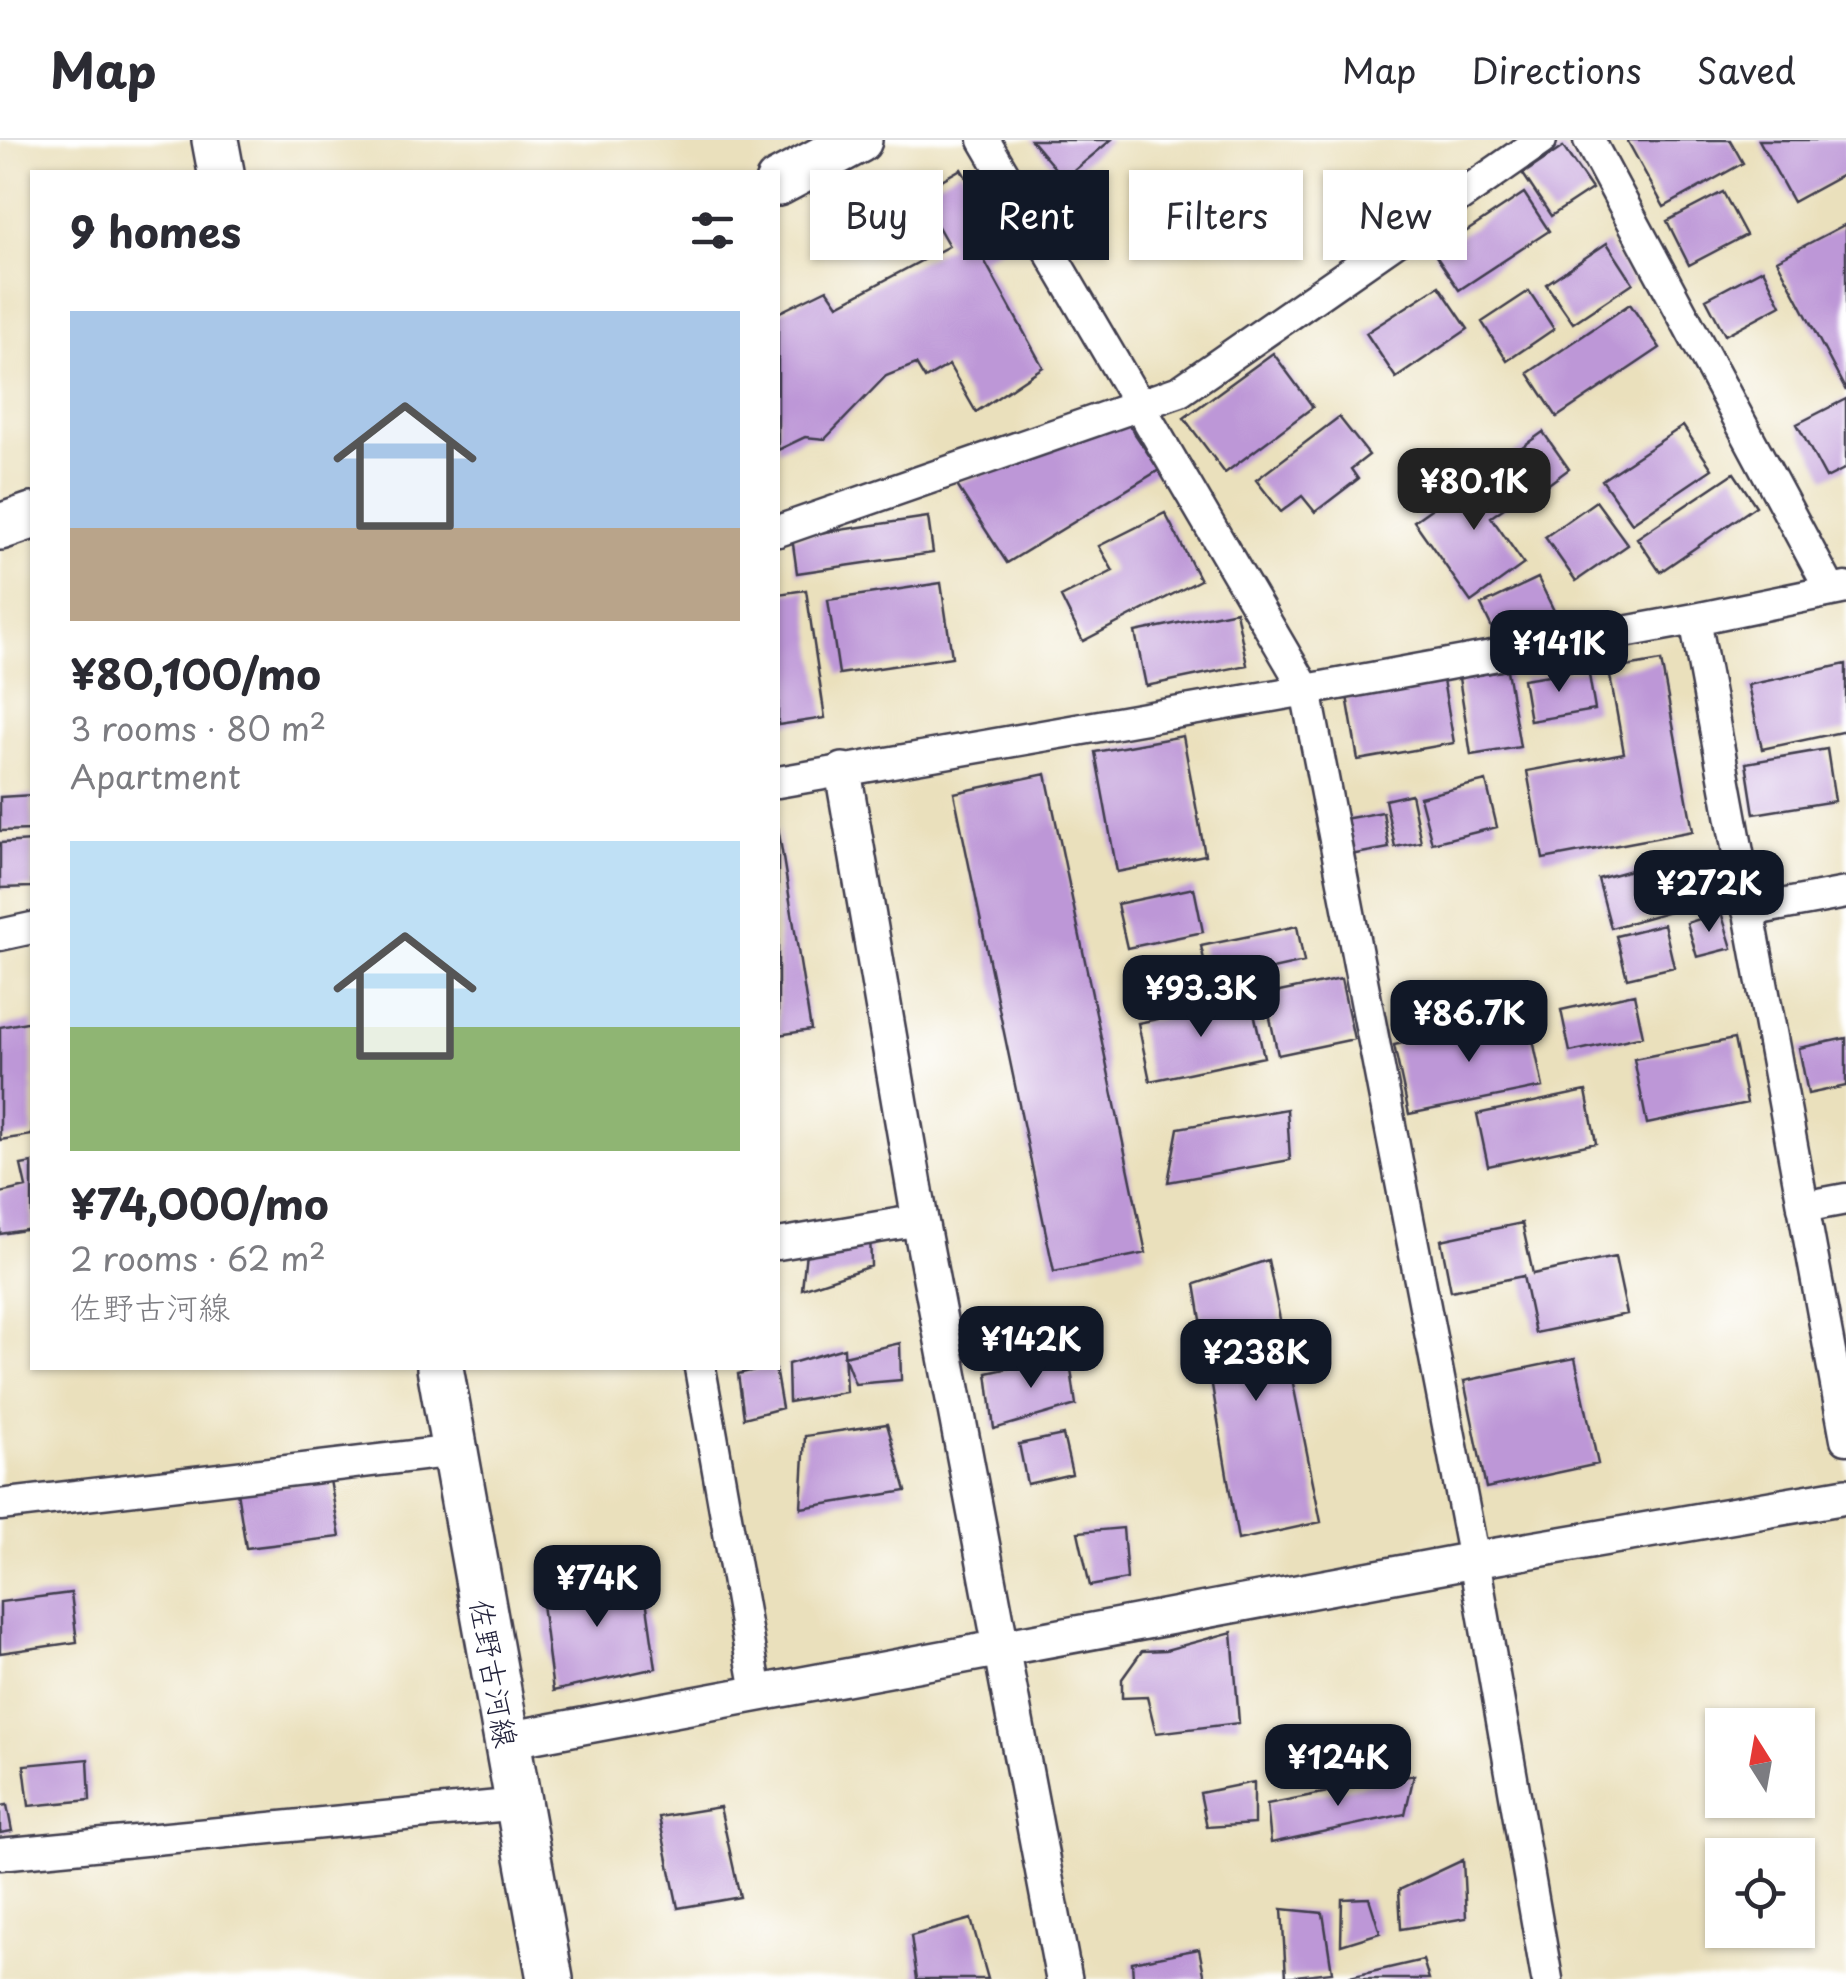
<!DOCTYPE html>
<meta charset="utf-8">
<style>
:root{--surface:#fff;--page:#f7f7f7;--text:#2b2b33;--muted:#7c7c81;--line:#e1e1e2;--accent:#111827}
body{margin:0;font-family:"Playpen Sans","Klee One",sans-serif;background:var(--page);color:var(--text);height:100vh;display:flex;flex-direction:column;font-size:38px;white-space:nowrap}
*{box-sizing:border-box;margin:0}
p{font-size:32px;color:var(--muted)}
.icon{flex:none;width:55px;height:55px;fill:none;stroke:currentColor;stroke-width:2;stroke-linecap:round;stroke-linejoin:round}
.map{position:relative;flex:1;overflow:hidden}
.panel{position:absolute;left:30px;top:30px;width:750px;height:1200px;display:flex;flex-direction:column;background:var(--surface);border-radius:0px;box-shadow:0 2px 8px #0004}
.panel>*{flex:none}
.banner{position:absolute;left:810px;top:30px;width:885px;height:90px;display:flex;gap:20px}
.needle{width:65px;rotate:349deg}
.tools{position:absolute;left:1705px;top:1568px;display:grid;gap:20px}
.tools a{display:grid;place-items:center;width:110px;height:110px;border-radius:0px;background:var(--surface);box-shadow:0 2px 8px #0004;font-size:50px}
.price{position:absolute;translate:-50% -85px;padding:0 22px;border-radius:20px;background:var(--accent);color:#fff;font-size:32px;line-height:65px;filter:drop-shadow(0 2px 5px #0008)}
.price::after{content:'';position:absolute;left:50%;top:60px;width:30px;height:22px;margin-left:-15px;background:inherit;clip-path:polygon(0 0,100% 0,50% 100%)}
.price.selected{background:#222;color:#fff}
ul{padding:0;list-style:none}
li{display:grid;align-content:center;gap:20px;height:530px;padding:0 40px}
li span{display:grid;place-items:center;height:310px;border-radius:0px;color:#555}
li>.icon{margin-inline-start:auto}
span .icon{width:180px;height:180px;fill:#fffc;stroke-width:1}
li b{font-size:42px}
h2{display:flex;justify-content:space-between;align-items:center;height:120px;padding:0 40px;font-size:42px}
.pill{padding:0 35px;border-radius:0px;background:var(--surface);box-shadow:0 2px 8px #0004;font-size:35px;line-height:90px}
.pill.selected{background:var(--accent);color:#fff}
header{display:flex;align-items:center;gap:60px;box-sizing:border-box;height:140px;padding:0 50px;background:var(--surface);border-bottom:2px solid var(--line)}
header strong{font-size:48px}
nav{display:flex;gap:55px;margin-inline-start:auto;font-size:35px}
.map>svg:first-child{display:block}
.building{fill:#bd97d7}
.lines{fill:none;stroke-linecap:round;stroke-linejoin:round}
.minor-casing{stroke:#403e4e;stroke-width:35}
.tertiary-casing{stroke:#403e4e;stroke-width:40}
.primary-casing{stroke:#403e4e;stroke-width:50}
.minor{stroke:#fff;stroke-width:30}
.tertiary{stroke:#fff;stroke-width:35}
.primary{stroke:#fff;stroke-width:45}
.labels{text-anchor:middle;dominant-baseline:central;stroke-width:8;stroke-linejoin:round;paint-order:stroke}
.street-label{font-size:30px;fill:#22223b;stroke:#fff}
</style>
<header>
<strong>Map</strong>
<nav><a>Map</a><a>Directions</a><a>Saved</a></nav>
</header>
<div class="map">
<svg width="1846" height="1839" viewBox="0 0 1846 1839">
<rect width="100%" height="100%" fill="#fff"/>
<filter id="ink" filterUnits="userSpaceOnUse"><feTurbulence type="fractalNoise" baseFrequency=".01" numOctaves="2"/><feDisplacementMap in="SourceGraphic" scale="20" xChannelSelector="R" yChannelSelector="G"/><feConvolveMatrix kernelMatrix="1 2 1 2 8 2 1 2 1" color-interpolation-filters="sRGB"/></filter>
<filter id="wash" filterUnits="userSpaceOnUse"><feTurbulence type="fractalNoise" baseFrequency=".0048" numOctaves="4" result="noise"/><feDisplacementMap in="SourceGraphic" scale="40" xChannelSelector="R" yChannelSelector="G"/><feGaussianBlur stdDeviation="2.25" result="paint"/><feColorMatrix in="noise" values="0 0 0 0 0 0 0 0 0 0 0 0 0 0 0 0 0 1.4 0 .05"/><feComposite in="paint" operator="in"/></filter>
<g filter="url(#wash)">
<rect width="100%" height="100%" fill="#eae0bc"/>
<g id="blocks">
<!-- building -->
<path class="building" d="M1031,0h80l-47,39z
M1627,0h103l13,23 -79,44z
M1759,0h87v33l-53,29z
M1563,7l29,42 -41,27 -28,-42z
M961,29l28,47 13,-5 15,27 -34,20 60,109 -67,45 -27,-47 -24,14 -9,-15 -30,12 -61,63 -20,-2 -27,13v-137l49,-24 11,16 111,-59 -30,-53z
M1723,52l23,43 -57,30 -22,-44z
M1524,53l25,38 -90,59 -25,-37z
M1846,84v167l-69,-131z
M1607,103l26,40 -60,40 -27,-39z
M1763,129l18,36 -56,30 -19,-36z
M1439,146l29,43 -72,49 -30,-45z
M1529,151l25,38 -47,32 -25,-39z
M1630,164l30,44 -103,69 -29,-44z
M1273,213l40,54 -88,66 -41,-55z
M1846,259v69l-20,10 -29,-54z
M1339,277l30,38 -18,14 7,10 -43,33 -13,-16 -21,16 -25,-32z
M1125,279l34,51 -152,93 -51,-79z
M1683,286l29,43 -80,54 -30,-43z
M1543,292l26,37 -38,28 -27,-37z
M1496,323l24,34 -29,20 33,47 -53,38 -57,-81z
M1734,333l22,33 -96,66 -23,-34z
M1596,361l32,44 -52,36 -31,-44z
M1165,373l35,67 -117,61 -22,-44 52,-26 -14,-25z
M928,377l5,36 -136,20 -5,-36z
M1538,438l18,37 -57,27 -18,-37z
M941,443l11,74 -113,17 -11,-74z
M806,450l19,128 -47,7v-131z
M1236,471l11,54 -101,21 -11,-54z
M1661,521l32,170 -150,28 -16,-88 97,-18 -15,-83z
M1846,524v67l-84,18 -14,-64z
M1588,529l7,41 -65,11 -7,-42z
M1507,530l13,77 -49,8 -12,-77z
M1443,540l11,63 -96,17 -11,-64z
M1183,596l22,119 -88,17 -22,-120z
M1827,609l8,52 -81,13 -8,-51z
M1046,634l100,479 -92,19 -100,-479z
M1486,641l11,46 -65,16 -12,-46z
M1411,654l10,48 -26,5 -10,-47z
M32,655v35l-32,1v-34z
M1383,672l6,36 -39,7 -6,-36z
M778,687l33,203 -33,5z
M32,701v46l-32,1v-45z
M1660,722l14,48 -63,18 -13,-49z
M1194,748l9,44 -76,16 -10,-44z
M1721,772l11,36 -35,9 -10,-34z
M1664,784l10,43 -47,11 -11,-42z
M1297,786l7,36 -95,21 -8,-37z
M1341,839l13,60 -76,16 -13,-60z
M1634,854l9,42 -73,16 -9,-42z
M1251,860l13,57 -114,24 -12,-58z
M1528,876l15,71 -134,27 -15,-69z
M32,881v114l-32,5v-113z
M1846,898v48l-38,8 -9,-46z
M1734,899l13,64 -100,21 -13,-65z
M1586,951l10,52 -108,23 -11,-52z
M1287,969l3,51 -122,22 10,-54z
M32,1023v66l-32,5v-41l26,-6 -5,-22z
M1522,1083l11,51 82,-17 12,57 -92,19 -12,-57 -72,15 -10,-51z
M870,1088l1,38 -69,23 4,-37z
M1268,1120l53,262 -83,18 -43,-256z
M900,1203l1,37 -46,4 -11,-28z
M844,1208l2,44 -57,10 -1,-38z
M1069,1215l7,50 -82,24 -7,-56z
M1575,1218l23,106 -112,24 -22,-107z
M763,1228h12l7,40 -38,10 -6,-44z
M887,1284l19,67 -105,17 4,-72z
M1063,1295l9,39 -45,10 -8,-40z
M330,1340l10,57 -94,11 -9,-57z
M1123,1388l4,51 -37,7 -12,-54z
M642,1431l14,97 -103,23 -13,-103z
M71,1453l6,49 -77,11v-51z
M1232,1492l7,91 -83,10 -9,-36 -25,1v-19l20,-28 24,-1z
M88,1619l2,41 -61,6 -5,-41z
M1414,1635l-9,39 -134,29 -4,-39z
M1254,1642v42l-47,3 -7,-34z
M7,1665l5,26 -12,2v-27z
M720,1667l20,90 -62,11 -19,-91z
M1463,1720l3,58 -65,11 -2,-39z
M1369,1758l11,35 -39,12 1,-46z
M1282,1769l41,4 9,59 -46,5z
M971,1779l17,60h-71l-6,-43z
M1199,1809l6,30h-72l-1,-17z
M1423,1820l6,19h-79v-2z"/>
</g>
</g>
<g filter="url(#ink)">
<use href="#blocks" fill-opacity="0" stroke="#403e4e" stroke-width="2.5"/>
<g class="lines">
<!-- minor casing -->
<g class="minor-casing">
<path id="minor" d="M984,0l322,550 168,870 73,419
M1589,0l242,451
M778,391l402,-140 361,-251
M1695,479l151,820
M778,642l528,-92 389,-71 151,-31
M1748,771l98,-18
M0,795l32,-7
M1803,1067l43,-8
M778,1104l142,-24
M700,1228l57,324
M0,1365l455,-54
M0,1714l519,-50"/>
</g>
<!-- tertiary casing -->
<g class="tertiary-casing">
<path id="tertiary" d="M843,631l77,449 144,759
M507,1600l967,-180 372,-64"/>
</g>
<!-- primary casing -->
<g class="primary-casing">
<path id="primary" d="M215,0l6,32
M778,43l81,-43
M0,387l32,-11
M440,1228l110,611"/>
</g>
<!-- minor -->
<use href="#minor" class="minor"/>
<!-- tertiary -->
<use href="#tertiary" class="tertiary"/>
<!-- primary -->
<use href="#primary" class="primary"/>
</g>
</g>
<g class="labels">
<!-- street labels -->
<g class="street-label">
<text transform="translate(495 1533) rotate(80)">佐野古河線</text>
</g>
</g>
</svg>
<div class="tools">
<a><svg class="needle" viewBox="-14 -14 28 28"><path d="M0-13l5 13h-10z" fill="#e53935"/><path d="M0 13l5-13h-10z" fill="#7c7c81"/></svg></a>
<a><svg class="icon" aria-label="locate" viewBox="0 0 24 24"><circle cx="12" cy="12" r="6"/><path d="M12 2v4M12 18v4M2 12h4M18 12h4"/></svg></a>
</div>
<b class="price selected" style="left:1474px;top:393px">¥80.1K</b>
<b class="price" style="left:1559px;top:555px">¥141K</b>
<b class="price" style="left:1709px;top:795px">¥272K</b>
<b class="price" style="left:1201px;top:900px">¥93.3K</b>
<b class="price" style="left:1469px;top:925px">¥86.7K</b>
<b class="price" style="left:1031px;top:1251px">¥142K</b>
<b class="price" style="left:1256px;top:1264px">¥238K</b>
<b class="price" style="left:597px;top:1490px">¥74K</b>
<b class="price" style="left:1338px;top:1669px">¥124K</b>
<div class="banner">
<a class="pill">Buy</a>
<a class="pill selected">Rent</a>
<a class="pill">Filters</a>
<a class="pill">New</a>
</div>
<section class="panel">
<h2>9 homes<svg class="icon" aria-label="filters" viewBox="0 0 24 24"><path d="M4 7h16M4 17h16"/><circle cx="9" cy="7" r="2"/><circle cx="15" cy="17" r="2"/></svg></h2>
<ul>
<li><span style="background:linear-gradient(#a9c7e8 70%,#b9a48a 0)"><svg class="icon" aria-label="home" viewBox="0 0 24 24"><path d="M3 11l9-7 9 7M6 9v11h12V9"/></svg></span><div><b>¥80,100/mo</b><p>3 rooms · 80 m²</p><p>Apartment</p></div></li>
<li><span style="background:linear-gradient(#bfe0f5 60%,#8fb573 0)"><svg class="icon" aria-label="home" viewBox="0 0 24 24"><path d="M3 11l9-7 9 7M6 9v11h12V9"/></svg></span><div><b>¥74,000/mo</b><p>2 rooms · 62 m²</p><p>佐野古河線</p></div></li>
</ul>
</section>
</div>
